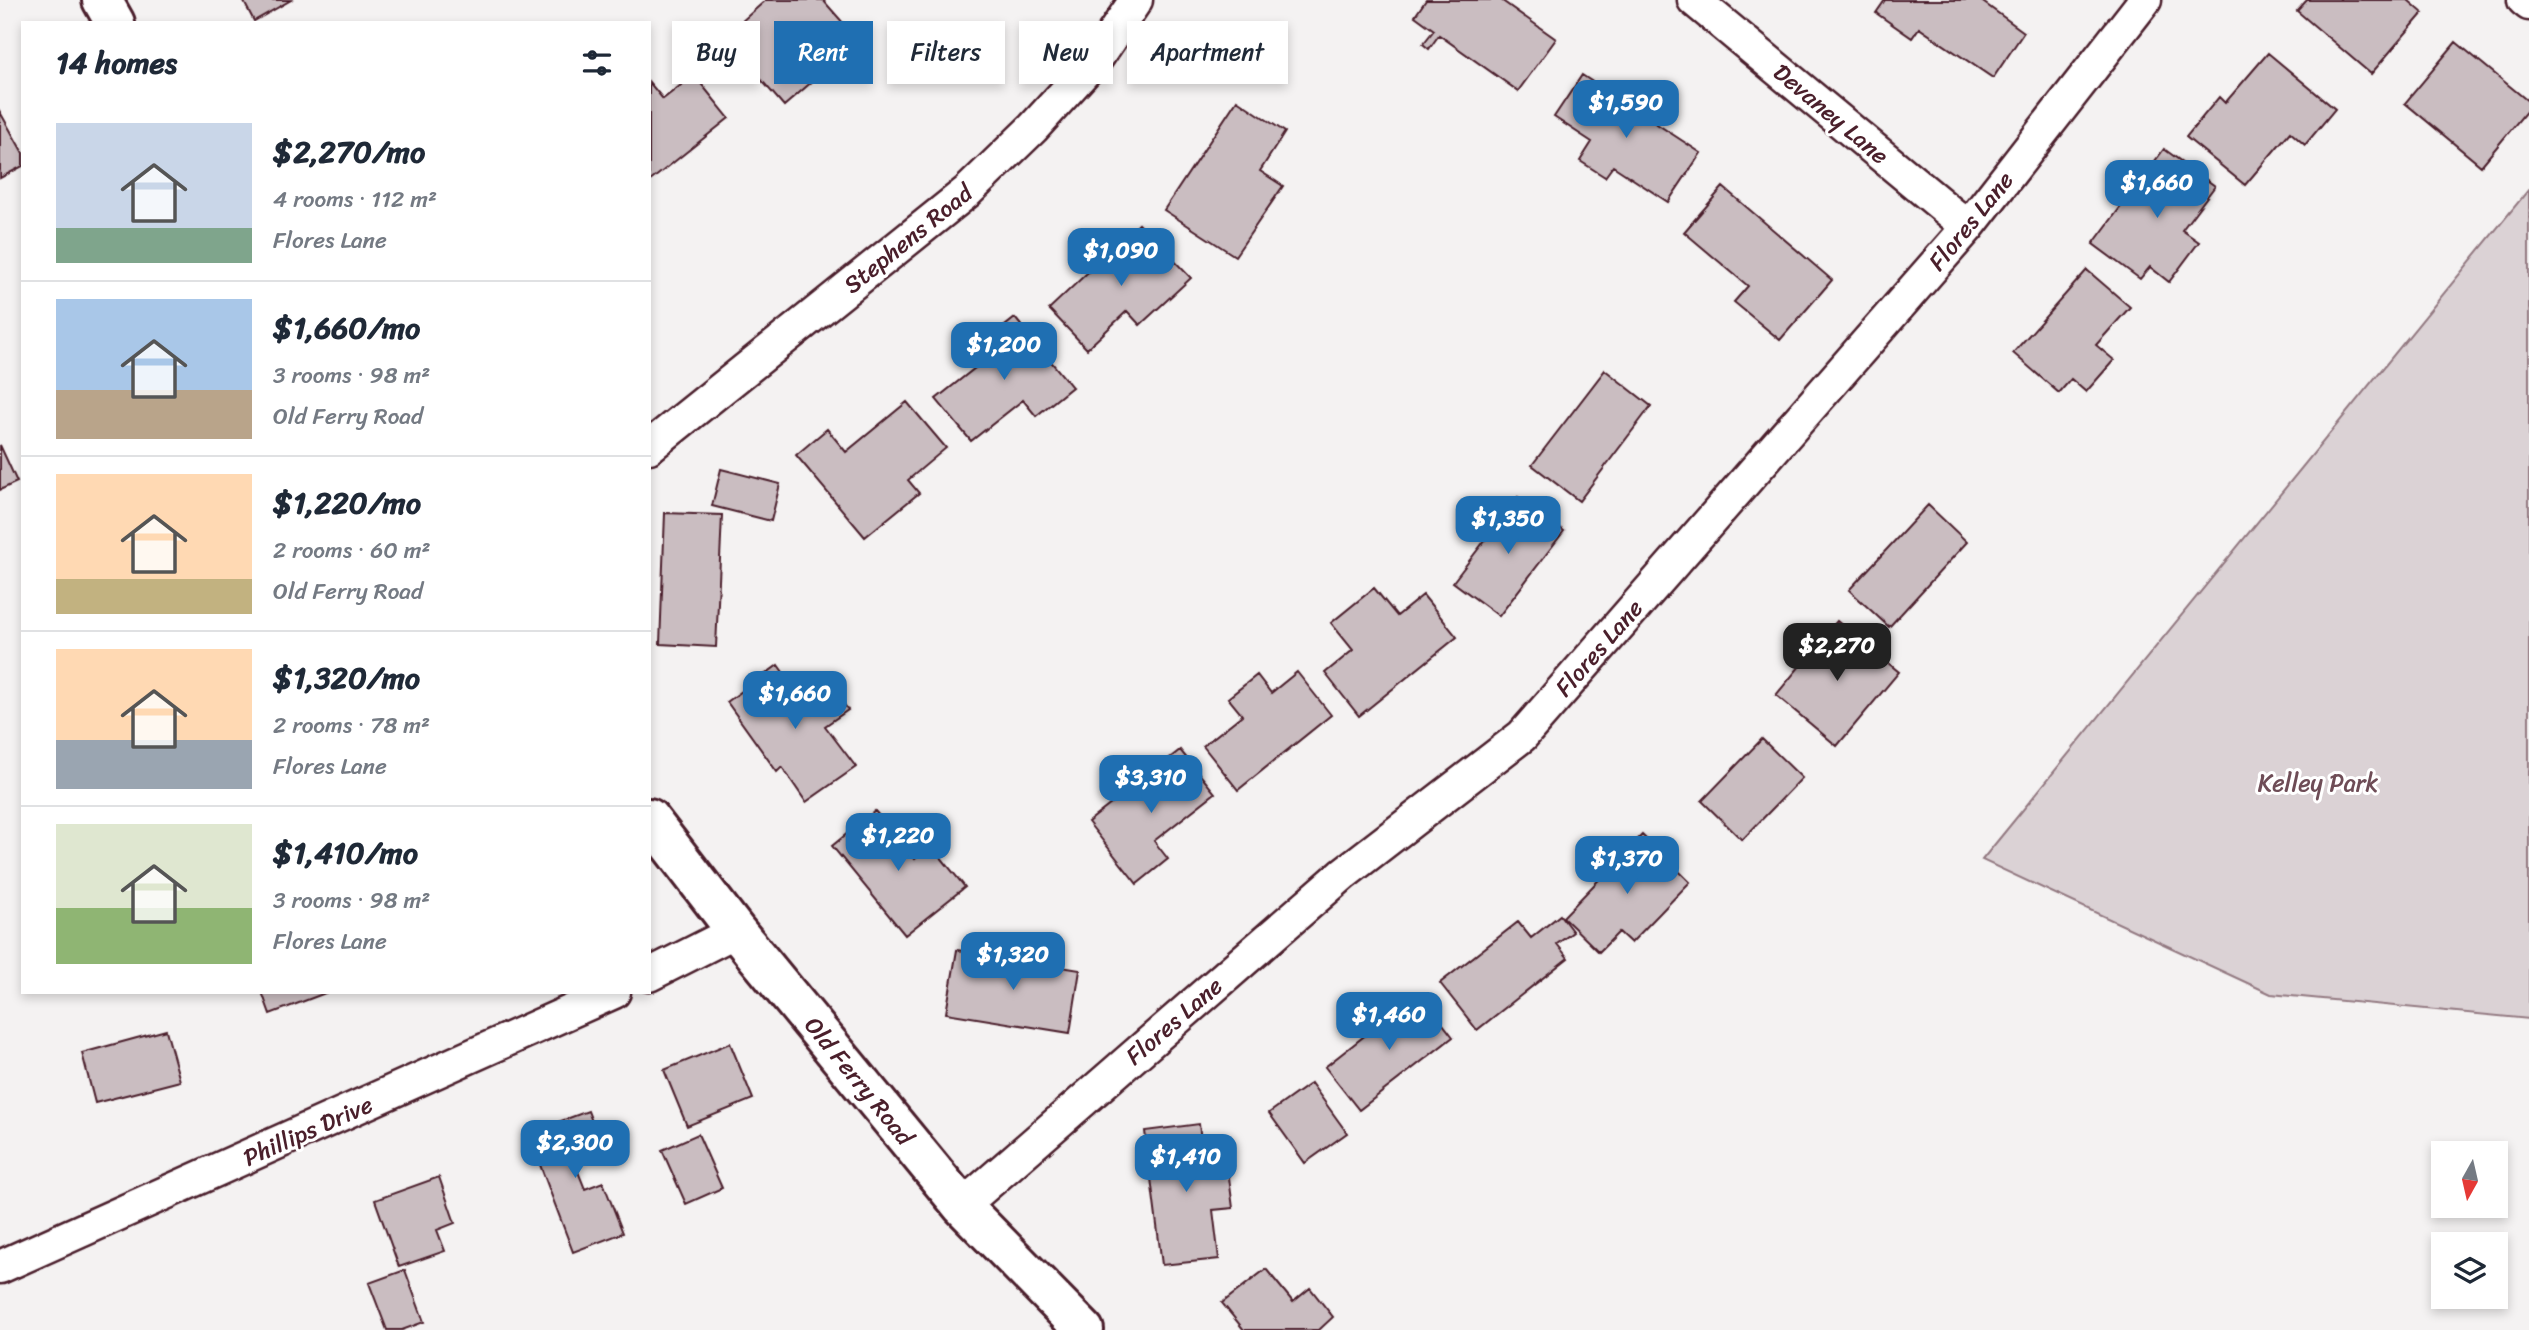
<!DOCTYPE html>
<meta charset="utf-8">
<style>
:root{--surface:#fff;--page:#f2f2f3;--text:#1f2937;--muted:#747a83;--line:#e0e1e3;--accent:#1f6fb2}
body{margin:0;font-family:Sriracha,sans-serif;background:var(--page);color:var(--text);height:100vh;display:flex;flex-direction:column;font-size:26px;white-space:nowrap}
*{box-sizing:border-box;margin:0}
p{font-size:23px;color:var(--muted)}
.icon{flex:none;width:38px;height:38px;fill:none;stroke:currentColor;stroke-width:2;stroke-linecap:round;stroke-linejoin:round}
.map{position:relative;flex:1;overflow:hidden}
.drawer{position:absolute;left:21px;top:21px;width:630px;height:973px;display:flex;flex-direction:column;background:var(--surface);border-radius:0px;box-shadow:0 4px 10px #0003}
.drawer>*{flex:none}
.guide{position:absolute;left:672px;top:21px;width:665px;height:63px;display:flex;gap:14px}
.needle{width:46px;rotate:188deg}
.controls{position:absolute;left:2431px;top:1141px;display:grid;gap:14px}
.controls a{display:grid;place-items:center;width:77px;height:77px;border-radius:0px;background:var(--surface);box-shadow:0 4px 10px #0003;font-size:35px}
.price{position:absolute;translate:-50% -60px;padding:0 16px;border-radius:14px;background:var(--accent);color:#fff;font-size:23px;line-height:46px;filter:drop-shadow(0 2px 4px #0008)}
.price::after{content:'';position:absolute;left:50%;top:42px;width:21px;height:16px;margin-left:-10px;background:inherit;clip-path:polygon(0 0,100% 0,50% 100%)}
.price.on{background:#222;color:#fff}
ul{padding:0;list-style:none}
li{display:flex;align-items:center;gap:21px;height:175px;padding:0 35px}
li+li{border-top:2px solid var(--line)}
li span{display:grid;place-items:center;flex:none;width:196px;height:140px;border-radius:0px;color:#555}
li>.icon{margin-inline-start:auto}
span .icon{width:84px;height:84px;fill:#fffc;stroke-width:1}
li b{font-size:30px}
h2{display:flex;justify-content:space-between;align-items:center;height:84px;padding:0 35px;font-size:30px}
.pill{padding:0 24px;border-radius:0px;background:var(--surface);box-shadow:0 4px 10px #0003;font-size:24px;line-height:63px}
.pill.on{background:var(--accent);color:#fff}
.map>svg:first-child{display:block}
.green{fill:#dbd2d5;stroke:#927880;stroke-width:2}
.building{fill:#cabdc1;stroke:#4a1f2b;stroke-width:2}
.lines{fill:none;stroke-linecap:round;stroke-linejoin:round}
.minor-casing{stroke:#4a1f2b;stroke-width:37}
.tertiary-casing{stroke:#4a1f2b;stroke-width:44}
.minor{stroke:#fff;stroke-width:32}
.tertiary{stroke:#fff;stroke-width:38}
.labels{text-anchor:middle;dominant-baseline:central;stroke-width:6;stroke-linejoin:round;paint-order:stroke}
.street-label{font-size:24px;fill:#4a1f2b;stroke:#fff}
.park-label{font-size:24px;fill:#6e4c56;stroke:#fff}
</style>
<div class="map">
<svg width="2529" height="1330" viewBox="0 0 2529 1330">
<rect width="100%" height="100%" fill="#f4f2f2"/>
<filter id="ink" filterUnits="userSpaceOnUse"><feTurbulence type="fractalNoise" baseFrequency=".0143" numOctaves="2"/><feDisplacementMap in="SourceGraphic" scale="14" xChannelSelector="R" yChannelSelector="G"/><feConvolveMatrix kernelMatrix="1 2 1 2 8 2 1 2 1" color-interpolation-filters="sRGB"/></filter>
<g filter="url(#ink)">
<!-- green -->
<path class="green" d="M2529,189v830l-258,-25 -289,-134z"/>
<!-- building -->
<path class="building" d="M243,0h48l-37,21z
M766,0h57l36,41 -75,65 -60,-69z
M1426,0h75l55,39 -38,52 -79,-56 -10,14 -6,-5 11,-14 -19,-14z
M1885,0h95l44,32 -31,46 -74,-50 -7,10 -36,-25z
M2307,0h101l15,13 -52,61 -74,-63z
M2456,42l73,60v6l-48,58 -76,-63z
M2268,53l67,56 -30,36 -15,-13 -45,53 -59,-48 33,-40 6,6z
M694,75l35,43 -80,64v-100l14,17z
M1582,75l119,78 -33,49 -55,-36 -8,11 -25,-16 12,-19 -38,-25z
M1237,100l48,32 -25,39 23,15 -48,70 -71,-46z
M0,112l23,41v13l-23,12z
M2164,149l51,37 -33,44 17,12 -30,40 -19,-15 -10,12 -47,-35z
M1723,187l109,93 -52,60 -46,-38 14,-16 -64,-54z
M1139,224l52,54 -51,47 -13,-14 -40,38 -38,-40z
M2087,270l43,37 -34,38 18,15 -28,32 -15,-13 -12,14 -46,-40z
M1015,318l57,69 -36,29 -13,-16 -52,41 -35,-42 49,-39 -9,-11z
M1605,370l46,36 -72,95 -47,-36z
M907,402l39,46 -38,32 11,13 -54,44 -69,-82 31,-26 19,23z
M0,445l17,37 -17,8z
M721,469l59,15 -9,37 -59,-15z
M1518,497l46,34 -65,85 -46,-34z
M1928,505l39,37 -78,85 -40,-37z
M665,513l57,2 -6,132 -56,-3z
M1374,588l23,28 26,-21 34,42 -98,79 -34,-43 28,-23 -22,-27z
M1837,621l62,51 -62,74 -61,-51z
M778,665l25,35 25,-18 20,28 -23,16 31,41 -50,35 -24,-35 -5,5 -50,-70z
M1297,672l34,43 -93,75 -35,-44 39,-31 -14,-17 29,-23 14,18z
M1762,739l40,39 -60,62 -40,-39z
M1180,750l35,43 -61,48 14,18 -31,25 -49,-62z
M875,811l40,48 16,-14 34,42 -60,48 -73,-89z
M1642,835l48,47 -59,61 -12,-11 -20,20 -36,-35z
M1560,915l13,17 -16,12 11,14 -91,72 -37,-47 78,-61 13,16z
M957,950l123,20 -10,63 -124,-20z
M262,992h66l-58,22z
M1419,993l34,44 -94,73 -34,-43z
M166,1030l14,51 -85,22 -13,-50z
M730,1043l23,56 -66,27 -23,-56z
M1311,1083l36,50 -42,30 -36,-50z
M588,1111l16,42 -29,11 10,25 18,-7 20,51 -50,19 -45,-119z
M1199,1124l5,41 23,-3 6,46 -20,2 6,49 -57,6 -17,-134z
M698,1134l24,54 -36,16 -24,-54z
M439,1177l16,46 -18,7 8,21 -46,16 -24,-67z
M1266,1269l27,33 17,-14 23,29 -14,13h-75l-22,-27z
M405,1270l19,52 -22,8h-15l-18,-47z"/>
<g class="lines">
<!-- minor casing -->
<g class="minor-casing">
<path id="minor" d="M1694,0l274,227
M2524,0l5,4
M649,447l319,-256 65,-63 63,-69 40,-59
M649,975l87,-44
M962,1206l381,-332 179,-138 446,-509 177,-227
M0,1267l614,-275"/>
</g>
<!-- tertiary casing -->
<g class="tertiary-casing">
<path id="tertiary" d="M102,0l13,23
M649,818l87,113 226,275 122,124"/>
</g>
<!-- minor -->
<use href="#minor" class="minor"/>
<!-- tertiary -->
<use href="#tertiary" class="tertiary"/>
</g>
</g>
<g class="labels">
<!-- street labels -->
<g class="street-label">
<text transform="translate(1831 114) rotate(40)">Devaney Lane</text>
<text transform="translate(1971 221) rotate(-51)">Flores Lane</text>
<text transform="translate(908 239) rotate(-39)">Stephens Road</text>
<text transform="translate(1599 648) rotate(-49)">Flores Lane</text>
<text transform="translate(1174 1021) rotate(-41)">Flores Lane</text>
<text transform="translate(859 1081) rotate(51)">Old Ferry Road</text>
<text transform="translate(308 1131) rotate(-24)">Phillips Drive</text>
</g>
<!-- park labels -->
<g class="park-label">
<text x="2318" y="783">Kelley Park</text>
</g>
</g>
</svg>
<div class="controls">
<a><svg class="needle" viewBox="-14 -14 28 28"><path d="M0-13l5 13h-10z" fill="#e53935"/><path d="M0 13l5-13h-10z" fill="#747a83"/></svg></a>
<a><svg class="icon" aria-label="layers" viewBox="0 0 24 24"><path d="M12 4l9 5-9 5-9-5zM3 14l9 5 9-5"/></svg></a>
</div>
<b class="price" style="left:1626px;top:140px">$1,590</b>
<b class="price" style="left:2157px;top:220px">$1,660</b>
<b class="price" style="left:1121px;top:288px">$1,090</b>
<b class="price" style="left:1004px;top:382px">$1,200</b>
<b class="price" style="left:1508px;top:556px">$1,350</b>
<b class="price on" style="left:1837px;top:683px">$2,270</b>
<b class="price" style="left:795px;top:731px">$1,660</b>
<b class="price" style="left:1151px;top:815px">$3,310</b>
<b class="price" style="left:898px;top:873px">$1,220</b>
<b class="price" style="left:1627px;top:896px">$1,370</b>
<b class="price" style="left:1013px;top:992px">$1,320</b>
<b class="price" style="left:1389px;top:1052px">$1,460</b>
<b class="price" style="left:575px;top:1180px">$2,300</b>
<b class="price" style="left:1186px;top:1194px">$1,410</b>
<div class="guide">
<a class="pill">Buy</a>
<a class="pill on">Rent</a>
<a class="pill">Filters</a>
<a class="pill">New</a>
<a class="pill">Apartment</a>
</div>
<section class="drawer">
<h2>14 homes<svg class="icon" aria-label="filters" viewBox="0 0 24 24"><path d="M4 7h16M4 17h16"/><circle cx="9" cy="7" r="2"/><circle cx="15" cy="17" r="2"/></svg></h2>
<ul>
<li><span style="background:linear-gradient(#c9d6e8 75%,#7fa58c 0)"><svg class="icon" aria-label="home" viewBox="0 0 24 24"><path d="M3 11l9-7 9 7M6 9v11h12V9"/></svg></span><div><b>$2,270/mo</b><p>4 rooms · 112 m²</p><p>Flores Lane</p></div></li>
<li><span style="background:linear-gradient(#a9c7e8 65%,#b9a48a 0)"><svg class="icon" aria-label="home" viewBox="0 0 24 24"><path d="M3 11l9-7 9 7M6 9v11h12V9"/></svg></span><div><b>$1,660/mo</b><p>3 rooms · 98 m²</p><p>Old Ferry Road</p></div></li>
<li><span style="background:linear-gradient(#ffd9b3 75%,#c2b280 0)"><svg class="icon" aria-label="home" viewBox="0 0 24 24"><path d="M3 11l9-7 9 7M6 9v11h12V9"/></svg></span><div><b>$1,220/mo</b><p>2 rooms · 60 m²</p><p>Old Ferry Road</p></div></li>
<li><span style="background:linear-gradient(#ffd9b3 65%,#9aa5b1 0)"><svg class="icon" aria-label="home" viewBox="0 0 24 24"><path d="M3 11l9-7 9 7M6 9v11h12V9"/></svg></span><div><b>$1,320/mo</b><p>2 rooms · 78 m²</p><p>Flores Lane</p></div></li>
<li><span style="background:linear-gradient(#dfe7d0 60%,#8fb573 0)"><svg class="icon" aria-label="home" viewBox="0 0 24 24"><path d="M3 11l9-7 9 7M6 9v11h12V9"/></svg></span><div><b>$1,410/mo</b><p>3 rooms · 98 m²</p><p>Flores Lane</p></div></li>
</ul>
</section>
</div>
